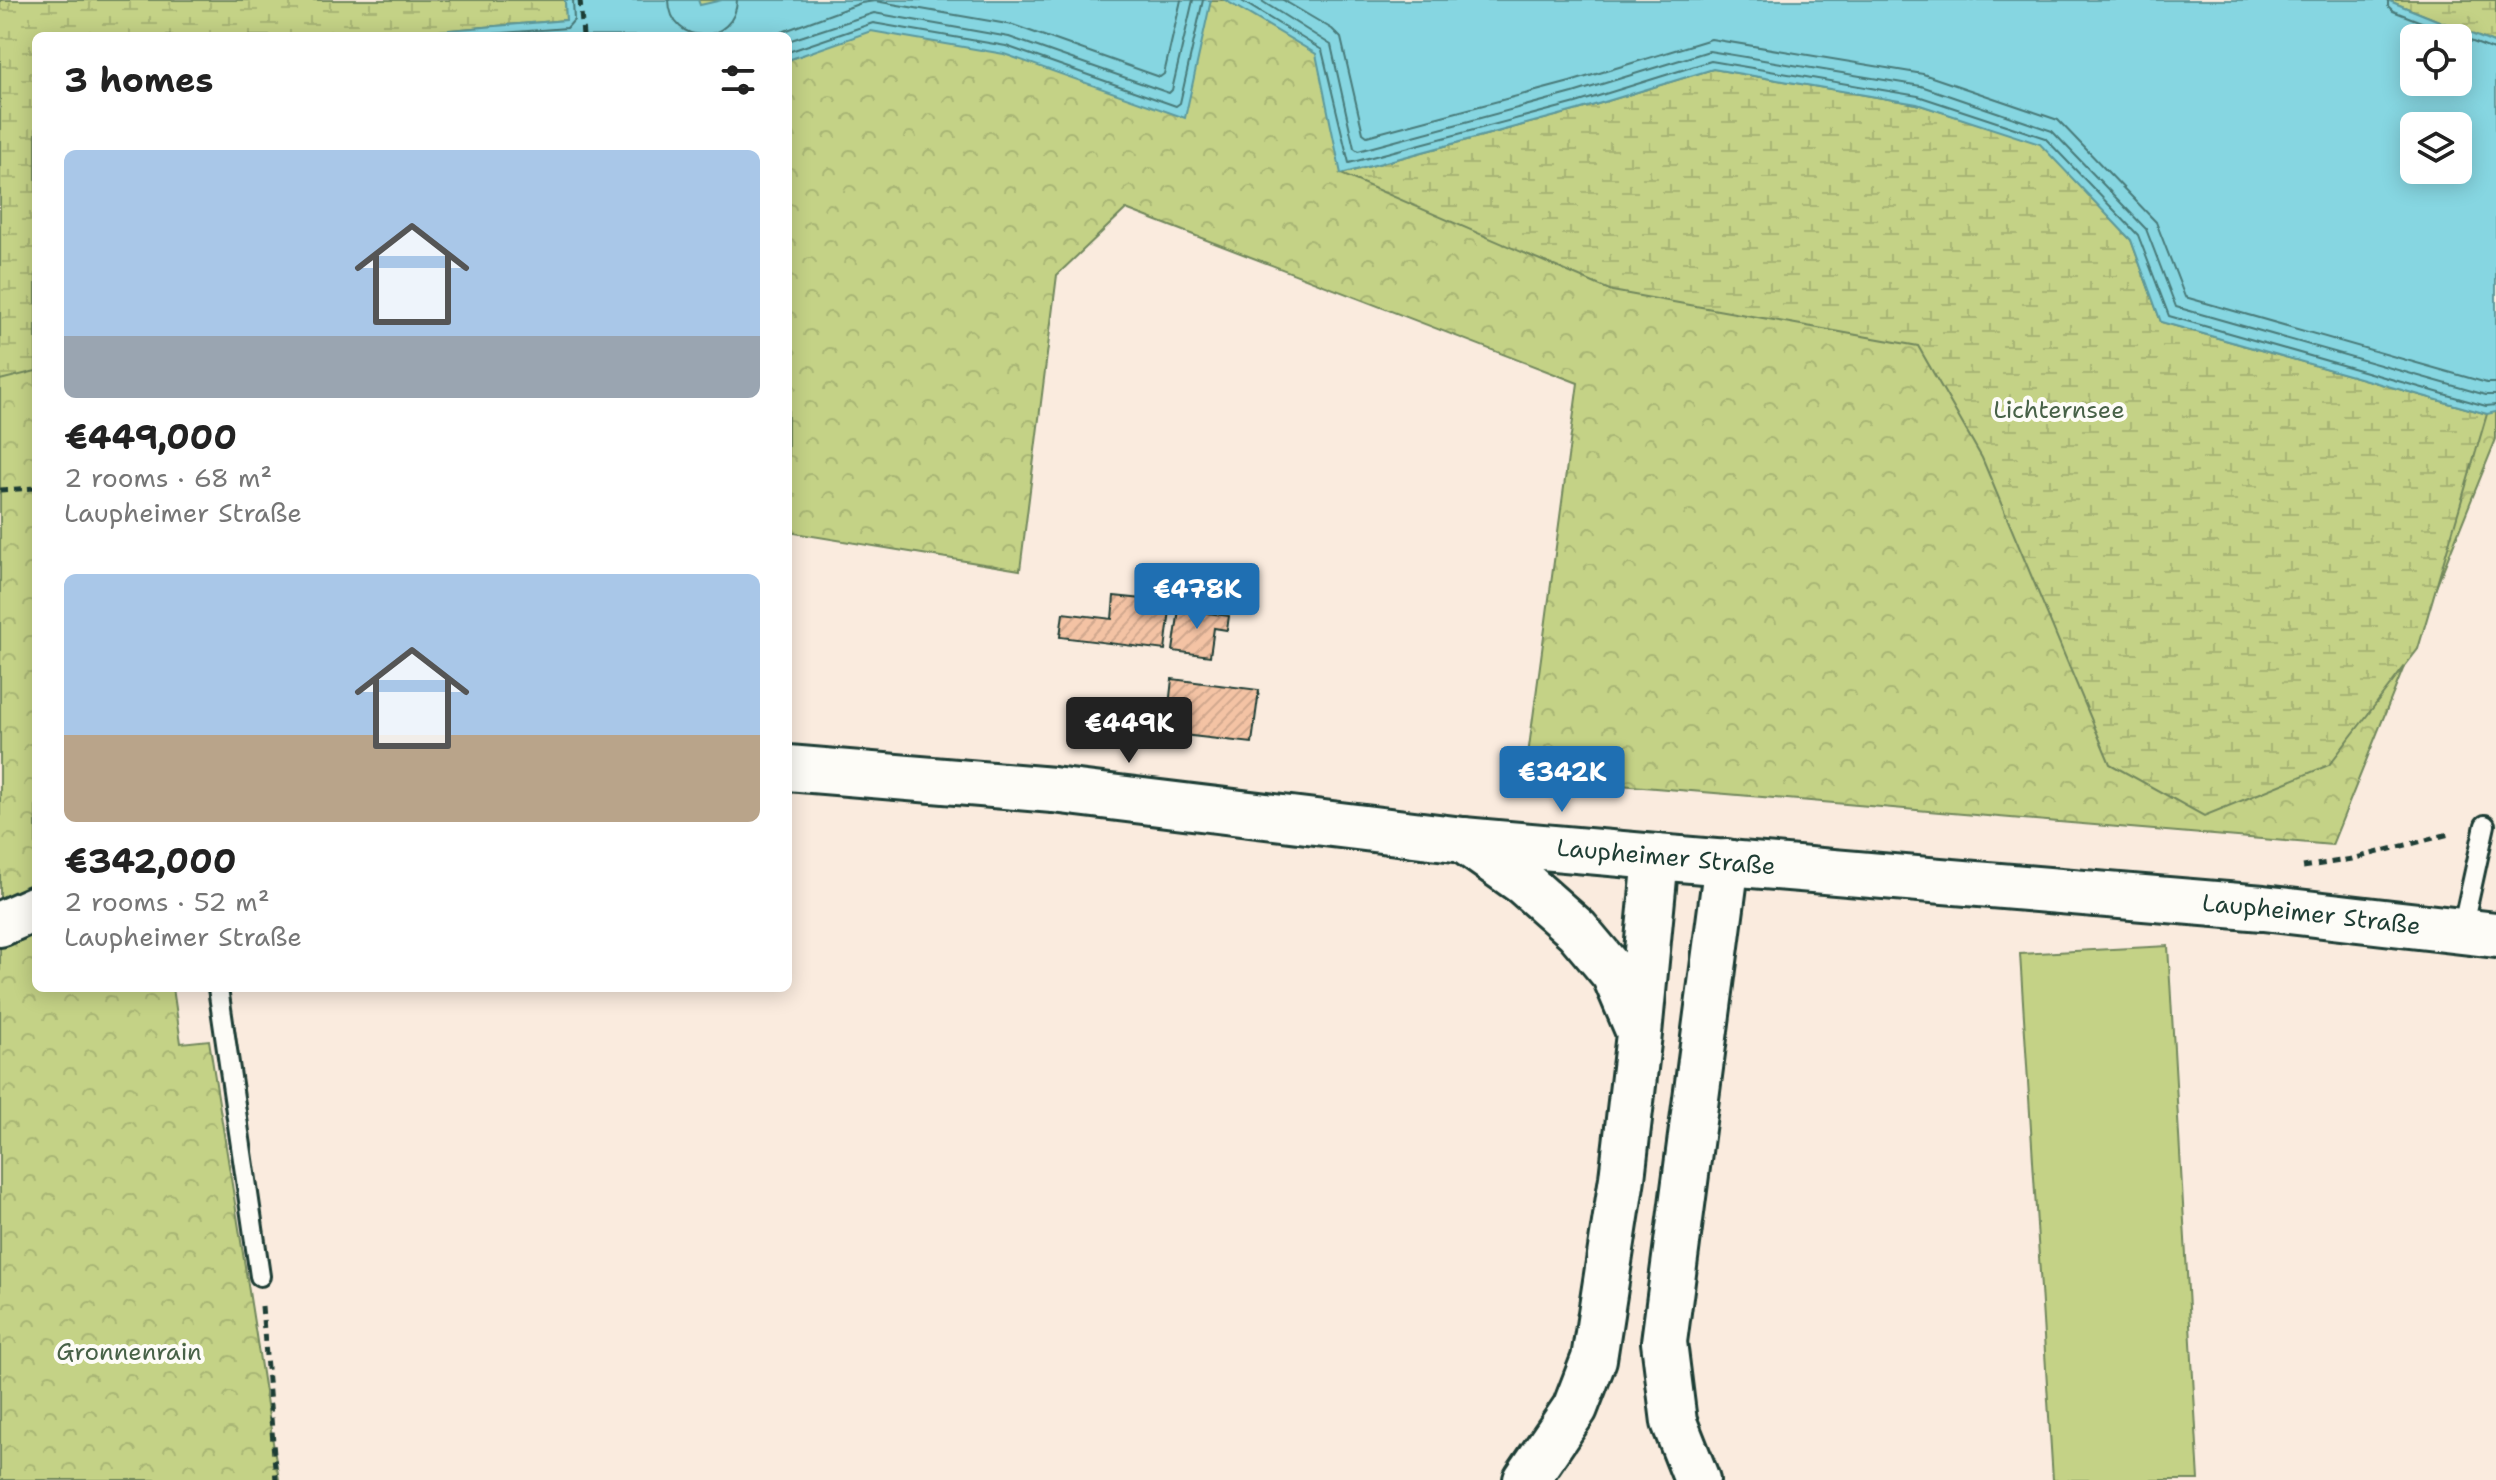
<!DOCTYPE html>
<meta charset="utf-8">
<style>
:root{--surface:#fff;--page:#f2f2f2;--text:#222;--muted:#767676;--accent:#1f6fb2}
body{margin:0;font-family:"Shantell Sans",sans-serif;background:var(--page);color:var(--text);height:100vh;display:flex;flex-direction:column;font-size:30px;white-space:nowrap}
*{box-sizing:border-box;margin:0}
p{font-size:26px;color:var(--muted)}
.icon{flex:none;width:44px;height:44px;fill:none;stroke:currentColor;stroke-width:2;stroke-linecap:round;stroke-linejoin:round}
.map{position:relative;flex:1;overflow:hidden}
.sheet{position:absolute;left:32px;top:32px;width:760px;height:960px;display:flex;flex-direction:column;background:var(--surface);border-radius:12px;box-shadow:0 4px 20px #0003}
.sheet>*{flex:none}
.controls{position:absolute;left:2400px;top:24px;display:grid;gap:16px}
.controls a{display:grid;place-items:center;width:72px;height:72px;border-radius:12px;background:var(--surface);box-shadow:0 4px 20px #0003;font-size:40px}
.price{position:absolute;translate:-50% -68px;padding:0 18px;border-radius:8px;background:var(--accent);color:#fff;font-size:26px;line-height:52px;filter:drop-shadow(0 2px 4px #0008)}
.price::after{content:'';position:absolute;left:50%;top:48px;width:24px;height:18px;margin-left:-12px;background:inherit;clip-path:polygon(0 0,100% 0,50% 100%)}
.price.on{background:#222;color:#fff}
ul{padding:0;list-style:none}
li{display:grid;align-content:center;gap:16px;height:424px;padding:0 32px}
li span{display:grid;place-items:center;height:248px;border-radius:12px;color:#555}
li>.icon{margin-inline-start:auto}
span .icon{width:144px;height:144px;fill:#fffc;stroke-width:1}
li b{font-size:34px}
h2{display:flex;justify-content:space-between;align-items:center;height:96px;padding:0 32px;font-size:34px}
.map>svg:first-child{display:block}
.grass{fill:#c4d286;stroke:#72885d;stroke-width:2}
.forest{fill:url(#forest-crowns);stroke:#72885d;stroke-width:2;fill-rule:evenodd}
.wetland{fill:url(#wetland-marsh);stroke:#72885d;stroke-width:2}
.water{fill:#86d6e1;stroke:#5d999c;stroke-width:2;fill-rule:evenodd}
.lines{fill:none;stroke-linecap:round;stroke-linejoin:round}
.shore{stroke:#487a79;stroke-width:2}
.building{fill:url(#building-hatch);stroke:#1f3d34;stroke-width:2}
.service-casing{stroke:#1f3d34;stroke-width:24}
.tertiary-casing{stroke:#1f3d34;stroke-width:50}
.primary-casing{stroke:#1f3d34;stroke-width:50}
.trunk-casing{stroke:#1f3d34;stroke-width:50}
.path{stroke:#1f3d34;stroke-width:5;stroke-dasharray:8 6;stroke-linecap:butt}
.service{stroke:#fdfcf7;stroke-width:18}
.tertiary{stroke:#fdfcf7;stroke-width:44}
.primary{stroke:#fdfcf7;stroke-width:44}
.trunk{stroke:#fdfcf7;stroke-width:44}
.labels{text-anchor:middle;dominant-baseline:central;stroke-width:8;stroke-linejoin:round;paint-order:stroke}
.park-label{font-size:24px;fill:#486248;stroke:#fdfcf7}
.street-label{font-size:24px;fill:#1f3d34;stroke:#fdfcf7}
</style>
<div class="map">
<svg width="2496" height="1480" viewBox="0 0 2496 1480">
<defs>
<pattern id="forest-crowns" width="20" height="18" patternUnits="userSpaceOnUse" patternTransform="scale(2)"><rect width="20" height="18" fill="#c4d286"/><path d="M2 6a3 3 0 1 1 6 0M12 15a3 3 0 1 1 6 0" fill="none" stroke="#a8b574"/></pattern>
<pattern id="wetland-marsh" width="20" height="14" patternUnits="userSpaceOnUse" patternTransform="scale(2)"><rect width="20" height="14" fill="#c4d286"/><path d="M1 5h8M5 5V1M11 12h8M15 12V8" fill="none" stroke="#a8b574"/></pattern>
<pattern id="building-hatch" width="6" height="6" patternUnits="userSpaceOnUse" patternTransform="scale(2)"><rect width="6" height="6" fill="#f4c3a4"/><path d="M-1 1l2-2M0 6l6-6M5 7l2-2" fill="none" stroke="#d1a88e"/></pattern>
</defs>
<rect width="100%" height="100%" fill="#faebde"/>
<filter id="ink" filterUnits="userSpaceOnUse"><feTurbulence type="fractalNoise" baseFrequency=".0125" numOctaves="2"/><feDisplacementMap in="SourceGraphic" scale="16" xChannelSelector="R" yChannelSelector="G"/><feConvolveMatrix kernelMatrix="1 2 1 2 8 2 1 2 1" color-interpolation-filters="sRGB"/></filter>
<g filter="url(#ink)">
<!-- grass -->
<path class="grass" d="M2168,946l31,534h-146l-33,-526z"/>
<!-- forest -->
<path class="forest" d="M0,0h2496v439l-164,406 -807,-68 53,-394 -452,-174 -69,66 -37,295 -232,-38v-496h-752v952h137l8,55 28,-3 70,440h-279zM2414,38h44v44h-44zM2414,126h44v44h-44z"/>
<!-- wetland -->
<path class="wetland" d="M0,0h565l1,20 -186,16h-344v335l-36,9z
M2387,0h109v44z
M1713,69l204,35 123,39 91,97 30,82 326,92 -69,235 -89,116 -125,51 -94,-52 -128,-306 -64,-112 -306,-55 -271,-117 237,-64z"/>
<!-- water -->
<path class="water" d="M565,0h133l2,5 22,-5h489l-26,118 -181,-64 -133,-23 -83,29v-24h-408l186,-16z
M1225,0h1162l109,44v368l-9,2 -326,-92 -30,-82 -91,-96 -123,-40 -204,-35 -135,41 -237,64 -25,-120zM2414,38h44v44h-44zM2414,126h44v44h-44z"/>
<g class="lines">
<!-- shore -->
<path class="shore" d="M669,0c1,48 67,45 68,0
M1240,0l82,50 27,113 227,-60 135,-42 207,35 127,42 93,97 31,81 317,90 10,-1
M1260,0l71,45 23,103 4,3 215,-58 136,-42 212,35 131,45 94,98 30,78 310,88h10
M1283,0l49,29 9,9 22,95 4,3 203,-54 141,-43 212,35 135,46 98,102 29,75 302,86h9
M2388,0v6l5,5 103,40
M465,36l102,-8 7,-8 -1,-20
M771,36l90,-33 14,-2 138,24 147,52 4,-3 17,-74
M788,41l86,-28 135,24 160,56 3,-3 21,-90
M788,52l85,-29 133,23 170,60 4,-3 23,-103"/>
</g>
<!-- building -->
<path class="building" d="M1114,596l57,6 -6,48 -105,-13 3,-24 49,6z
M1179,609l50,7 -2,14 -13,-2 -4,28 -37,-5z
M1172,679l87,11 -7,53 -86,-10z"/>
<g class="lines">
<!-- service casing -->
<g class="service-casing">
<path id="service" d="M2462,930l23,-105
M218,988l42,288"/>
</g>
<!-- tertiary casing -->
<g class="tertiary-casing">
<path id="tertiary" d="M788,768l265,22 410,50 193,17
M0,924l36,-16"/>
</g>
<!-- primary casing -->
<g class="primary-casing">
<g id="primary">
<path id="s1" d="M1656,857l607,51 233,27"/>
</g>
</g>
<!-- trunk casing -->
<g class="trunk-casing">
<path id="trunk" d="M1463,840l61,43 53,47 37,44 23,54
M1526,1480l49,-72 19,-49 28,-181 17,-144 17,-177
M1697,1480l-23,-58 -10,-80 63,-480"/>
</g>
<!-- path -->
<path class="path" d="M580,0l3,36
M0,490l36,-2
M2303,867l49,-8 101,-26
M262,1306l14,174"/>
<!-- service -->
<use href="#service" class="service"/>
<!-- tertiary -->
<use href="#tertiary" class="tertiary"/>
<!-- primary -->
<use href="#primary" class="primary"/>
<!-- trunk -->
<use href="#trunk" class="trunk"/>
</g>
</g>
<g class="labels">
<!-- park labels -->
<g class="park-label">
<text x="2059" y="410">Lichternsee</text>
<text x="129" y="1352">Gronnenrain</text>
</g>
<!-- street labels -->
<g class="street-label">
<text transform="translate(1666 857) rotate(5)">Laupheimer Straße</text>
<text stroke="none"><textPath href="#s1" startOffset="658">Laupheimer Straße</textPath></text>
</g>
</g>
</svg>
<div class="controls">
<a><svg class="icon" aria-label="locate" viewBox="0 0 24 24"><circle cx="12" cy="12" r="6"/><path d="M12 2v4M12 18v4M2 12h4M18 12h4"/></svg></a>
<a><svg class="icon" aria-label="layers" viewBox="0 0 24 24"><path d="M12 4l9 5-9 5-9-5zM3 14l9 5 9-5"/></svg></a>
</div>
<b class="price" style="left:1197px;top:631px">€478K</b>
<b class="price on" style="left:1129px;top:765px">€449K</b>
<b class="price" style="left:1562px;top:814px">€342K</b>
<section class="sheet">
<h2>3 homes<svg class="icon" aria-label="filters" viewBox="0 0 24 24"><path d="M4 7h16M4 17h16"/><circle cx="9" cy="7" r="2"/><circle cx="15" cy="17" r="2"/></svg></h2>
<ul>
<li><span style="background:linear-gradient(#a9c7e8 75%,#9aa5b1 0)"><svg class="icon" aria-label="home" viewBox="0 0 24 24"><path d="M3 11l9-7 9 7M6 9v11h12V9"/></svg></span><div><b>€449,000</b><p>2 rooms · 68 m²</p><p>Laupheimer Straße</p></div></li>
<li><span style="background:linear-gradient(#a9c7e8 65%,#b9a48a 0)"><svg class="icon" aria-label="home" viewBox="0 0 24 24"><path d="M3 11l9-7 9 7M6 9v11h12V9"/></svg></span><div><b>€342,000</b><p>2 rooms · 52 m²</p><p>Laupheimer Straße</p></div></li>
</ul>
</section>
</div>
